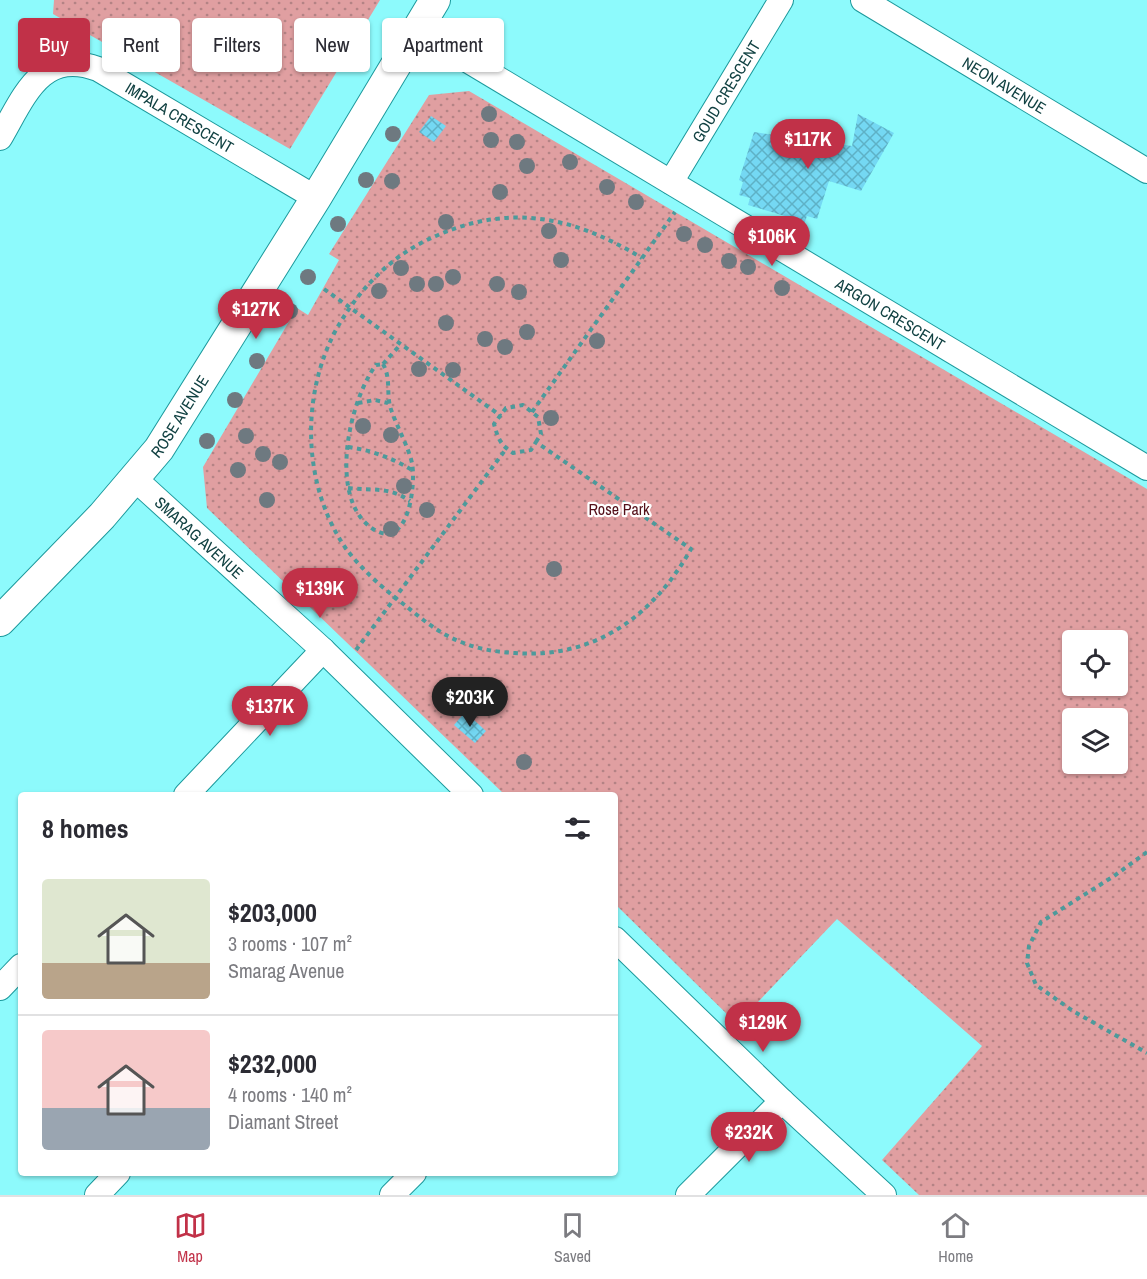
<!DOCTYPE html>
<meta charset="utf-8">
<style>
:root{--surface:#fff;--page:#f2f2f3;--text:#2b2b33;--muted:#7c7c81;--line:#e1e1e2;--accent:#c13148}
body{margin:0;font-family:"Archivo Narrow",sans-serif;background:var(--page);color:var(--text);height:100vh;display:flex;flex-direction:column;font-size:22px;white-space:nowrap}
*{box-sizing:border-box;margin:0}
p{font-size:20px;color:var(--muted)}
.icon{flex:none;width:33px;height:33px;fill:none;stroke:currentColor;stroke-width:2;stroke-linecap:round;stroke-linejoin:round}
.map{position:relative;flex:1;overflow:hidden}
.drawer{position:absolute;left:18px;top:792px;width:600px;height:384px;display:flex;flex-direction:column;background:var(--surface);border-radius:6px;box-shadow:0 2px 4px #0004}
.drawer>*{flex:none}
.guide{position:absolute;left:18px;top:18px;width:600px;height:54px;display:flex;gap:12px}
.controls{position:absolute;left:1062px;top:630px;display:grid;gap:12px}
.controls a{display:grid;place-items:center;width:66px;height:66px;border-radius:6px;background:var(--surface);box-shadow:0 2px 4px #0004;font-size:30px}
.price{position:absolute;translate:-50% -51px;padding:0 14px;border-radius:21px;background:var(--accent);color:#fff;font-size:20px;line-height:39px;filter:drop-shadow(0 2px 3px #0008)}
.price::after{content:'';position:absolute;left:50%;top:36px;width:18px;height:14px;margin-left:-9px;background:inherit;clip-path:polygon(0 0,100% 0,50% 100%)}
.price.current{background:#222;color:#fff}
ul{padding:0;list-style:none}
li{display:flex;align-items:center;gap:18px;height:150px;padding:0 24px}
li+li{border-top:2px solid var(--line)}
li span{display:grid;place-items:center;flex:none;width:168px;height:120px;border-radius:6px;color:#555}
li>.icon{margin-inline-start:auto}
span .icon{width:72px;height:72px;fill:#fffc;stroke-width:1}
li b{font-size:26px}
h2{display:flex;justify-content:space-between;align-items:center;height:72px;padding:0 24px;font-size:26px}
.pill{padding:0 21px;border-radius:6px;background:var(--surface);box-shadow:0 2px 4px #0004;font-size:21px;line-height:54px}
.pill.current{background:var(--accent);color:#fff}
.dock{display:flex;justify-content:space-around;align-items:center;height:84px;border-top:2px solid var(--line);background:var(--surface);font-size:16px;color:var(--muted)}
.dock a{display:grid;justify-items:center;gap:3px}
.dock .current{color:var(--accent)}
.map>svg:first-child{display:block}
.park{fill:url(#park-dots);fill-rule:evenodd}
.building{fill:url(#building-cross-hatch)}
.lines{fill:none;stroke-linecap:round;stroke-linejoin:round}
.minor-casing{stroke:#1c999c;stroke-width:26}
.tertiary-casing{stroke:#1c999c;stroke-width:32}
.path{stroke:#4d9a9b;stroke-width:4;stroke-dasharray:4.5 4.5;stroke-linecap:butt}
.minor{stroke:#fff;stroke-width:24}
.tertiary{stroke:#fff;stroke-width:30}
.tree{fill:#6e7980}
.labels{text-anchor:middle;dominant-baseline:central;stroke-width:4.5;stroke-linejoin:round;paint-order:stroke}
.street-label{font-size:16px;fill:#114142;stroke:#fff}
.park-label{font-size:16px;fill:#54101a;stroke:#fff}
</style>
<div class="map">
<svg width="1147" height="1195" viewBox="0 0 1147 1195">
<defs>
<pattern id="park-dots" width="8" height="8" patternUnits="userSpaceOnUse" patternTransform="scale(1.5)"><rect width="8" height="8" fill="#e09fa1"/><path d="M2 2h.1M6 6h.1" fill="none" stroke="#b48385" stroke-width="1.8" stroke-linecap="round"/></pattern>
<pattern id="building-cross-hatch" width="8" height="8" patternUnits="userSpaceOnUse" patternTransform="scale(1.5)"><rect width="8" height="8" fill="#74d8f3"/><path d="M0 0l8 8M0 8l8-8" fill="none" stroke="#5eb1c6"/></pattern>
</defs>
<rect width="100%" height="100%" fill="#8dfafc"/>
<!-- park -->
<path class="park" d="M54,0h326l-90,149 -237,-135z
M469,91l678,398v706h-228l-37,-35 100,-114 -145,-127 -100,105 -122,-120v-109h-110l-298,-287 -4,-41 94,-159 11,7 31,-55 -10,-6 100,-159zM1072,640h46v46h-46zM1072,718h46v46h-46z"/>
<!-- building -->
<path class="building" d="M858,114l36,19 -33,58 -32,-10 -12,38 -10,-3 -6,17 -19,-6 3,-11 -37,-11 2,-7 -11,-3 4,-13 -4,-2 15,-48 98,14z
M431,116l15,10 -12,16 -15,-10z
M465,712l21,19 -11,12 -21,-18z"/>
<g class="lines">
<!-- minor casing -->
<g class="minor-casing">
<g id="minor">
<path id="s1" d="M863,0l284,171"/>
<path id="s2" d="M417,30l730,438"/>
<path id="s3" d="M0,138c24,-41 41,-90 98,-69l218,129"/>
<path id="s4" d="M671,182l110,-182"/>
<path id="s5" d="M135,479l188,171 148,145"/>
<path d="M186,795l137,-145"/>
<path d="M615,939l167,162 102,94"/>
<path d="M0,988l21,-22"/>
<path d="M97,1195l21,-22"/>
<path d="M392,1195l22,-22"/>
<path d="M688,1195l94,-94"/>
</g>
</g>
<!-- tertiary casing -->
<g class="tertiary-casing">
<g id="tertiary">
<path id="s6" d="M0,621l102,-105 57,-67 157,-251 119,-198"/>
</g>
</g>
<!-- path -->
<path class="path" d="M324,289l177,127
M383,364c9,16 2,32 9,48 6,17 16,34 20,51 4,21 -3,89 -39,66 -46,-30 -24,-128 3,-164z
M383,364l18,-20
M358,403l17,-3 13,3
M532,412l143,-200
M536,442l5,-8 -3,-17 -15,-12 -17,3 -12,16c4,14 6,21 19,29l18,-3 5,-8 155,107c-38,67 -96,110 -176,104 -19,-1 -37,-4 -54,-11 -21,-8 -38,-22 -55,-36 -21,-16 -43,-35 -59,-56 -45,-63 -47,-155 -10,-222 20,-35 48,-66 84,-85 80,-41 147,-30 221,15
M348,447c23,3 44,11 64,23
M348,488c24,3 41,-2 62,13
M356,650l150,-201
M1147,852l-33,24 -73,46 -12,24 -2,17 9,22 37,26 74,42"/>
<!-- minor -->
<use href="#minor" class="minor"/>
<!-- tertiary -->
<use href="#tertiary" class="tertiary"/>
</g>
<!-- trees -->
<g class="tree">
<circle cx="489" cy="114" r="8"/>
<circle cx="393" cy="134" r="8"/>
<circle cx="491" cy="140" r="8"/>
<circle cx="517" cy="142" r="8"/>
<circle cx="570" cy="162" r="8"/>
<circle cx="527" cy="166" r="8"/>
<circle cx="366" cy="180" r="8"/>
<circle cx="392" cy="181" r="8"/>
<circle cx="607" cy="187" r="8"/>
<circle cx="500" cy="192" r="8"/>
<circle cx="636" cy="202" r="8"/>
<circle cx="446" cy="222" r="8"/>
<circle cx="338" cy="224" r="8"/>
<circle cx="549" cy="231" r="8"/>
<circle cx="684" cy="234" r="8"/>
<circle cx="705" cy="245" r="8"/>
<circle cx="561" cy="260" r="8"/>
<circle cx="729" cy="261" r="8"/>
<circle cx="748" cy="267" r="8"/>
<circle cx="401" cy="268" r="8"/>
<circle cx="308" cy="277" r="8"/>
<circle cx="453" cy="277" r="8"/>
<circle cx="417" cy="284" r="8"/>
<circle cx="436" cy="284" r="8"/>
<circle cx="497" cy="284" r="8"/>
<circle cx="782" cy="288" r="8"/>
<circle cx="379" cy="291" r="8"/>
<circle cx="519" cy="292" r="8"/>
<circle cx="290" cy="311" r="8"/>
<circle cx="446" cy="323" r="8"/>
<circle cx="527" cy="332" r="8"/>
<circle cx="485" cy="339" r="8"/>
<circle cx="597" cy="341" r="8"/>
<circle cx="505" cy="347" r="8"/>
<circle cx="257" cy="361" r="8"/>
<circle cx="419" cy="369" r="8"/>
<circle cx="453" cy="370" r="8"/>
<circle cx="235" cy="400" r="8"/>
<circle cx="551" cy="418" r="8"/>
<circle cx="363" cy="426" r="8"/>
<circle cx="391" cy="435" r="8"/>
<circle cx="246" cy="436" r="8"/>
<circle cx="207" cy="441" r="8"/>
<circle cx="263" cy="454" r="8"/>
<circle cx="280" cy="462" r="8"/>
<circle cx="238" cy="470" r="8"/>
<circle cx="404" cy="486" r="8"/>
<circle cx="267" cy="500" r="8"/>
<circle cx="427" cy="510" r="8"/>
<circle cx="391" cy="529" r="8"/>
<circle cx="554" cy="569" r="8"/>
<circle cx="524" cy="762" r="8"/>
</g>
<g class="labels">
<!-- street labels -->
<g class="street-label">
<text stroke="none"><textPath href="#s1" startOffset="165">NEON AVENUE</textPath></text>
<text stroke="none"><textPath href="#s4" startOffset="106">GOUD CRESCENT</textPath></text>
<text stroke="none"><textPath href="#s3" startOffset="230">IMPALA CRESCENT</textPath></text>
<text stroke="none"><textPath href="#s2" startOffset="552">ARGON CRESCENT</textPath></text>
<text stroke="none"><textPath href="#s6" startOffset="273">ROSE AVENUE</textPath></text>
<text stroke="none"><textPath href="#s5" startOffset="87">SMARAG AVENUE</textPath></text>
</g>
<!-- park labels -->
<g class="park-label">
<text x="619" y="509">Rose Park</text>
</g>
</g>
</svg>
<div class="controls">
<a><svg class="icon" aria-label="locate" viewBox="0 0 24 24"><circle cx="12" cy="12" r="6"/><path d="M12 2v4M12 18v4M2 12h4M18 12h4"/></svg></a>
<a><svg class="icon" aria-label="layers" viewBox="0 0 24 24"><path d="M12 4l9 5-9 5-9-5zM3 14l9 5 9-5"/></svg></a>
</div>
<b class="price" style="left:808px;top:170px">$117K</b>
<b class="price" style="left:772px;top:267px">$106K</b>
<b class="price" style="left:256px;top:340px">$127K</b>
<b class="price" style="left:320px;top:619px">$139K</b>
<b class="price current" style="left:470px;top:728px">$203K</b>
<b class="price" style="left:270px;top:737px">$137K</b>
<b class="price" style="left:763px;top:1053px">$129K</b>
<b class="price" style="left:749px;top:1163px">$232K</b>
<div class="guide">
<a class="pill current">Buy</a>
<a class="pill">Rent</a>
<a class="pill">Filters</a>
<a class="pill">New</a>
<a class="pill">Apartment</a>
</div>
<section class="drawer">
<h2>8 homes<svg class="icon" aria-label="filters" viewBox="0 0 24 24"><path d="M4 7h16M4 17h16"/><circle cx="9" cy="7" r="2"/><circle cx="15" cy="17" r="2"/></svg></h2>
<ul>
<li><span style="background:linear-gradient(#dfe7d0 70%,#b9a48a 0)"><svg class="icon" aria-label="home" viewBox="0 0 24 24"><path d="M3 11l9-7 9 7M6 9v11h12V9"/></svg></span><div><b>$203,000</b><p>3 rooms · 107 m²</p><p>Smarag Avenue</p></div></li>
<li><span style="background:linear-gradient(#f6c9c9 65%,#9aa5b1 0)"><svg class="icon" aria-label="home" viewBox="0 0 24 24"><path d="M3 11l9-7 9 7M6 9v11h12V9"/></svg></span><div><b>$232,000</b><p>4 rooms · 140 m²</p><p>Diamant Street</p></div></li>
</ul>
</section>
</div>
<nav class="dock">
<a class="current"><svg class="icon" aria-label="map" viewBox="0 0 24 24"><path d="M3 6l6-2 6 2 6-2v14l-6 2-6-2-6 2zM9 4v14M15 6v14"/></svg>Map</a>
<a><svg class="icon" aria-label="saved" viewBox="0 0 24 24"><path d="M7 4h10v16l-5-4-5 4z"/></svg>Saved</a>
<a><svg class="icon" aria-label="home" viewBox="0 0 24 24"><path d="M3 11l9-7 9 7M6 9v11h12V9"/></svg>Home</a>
</nav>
